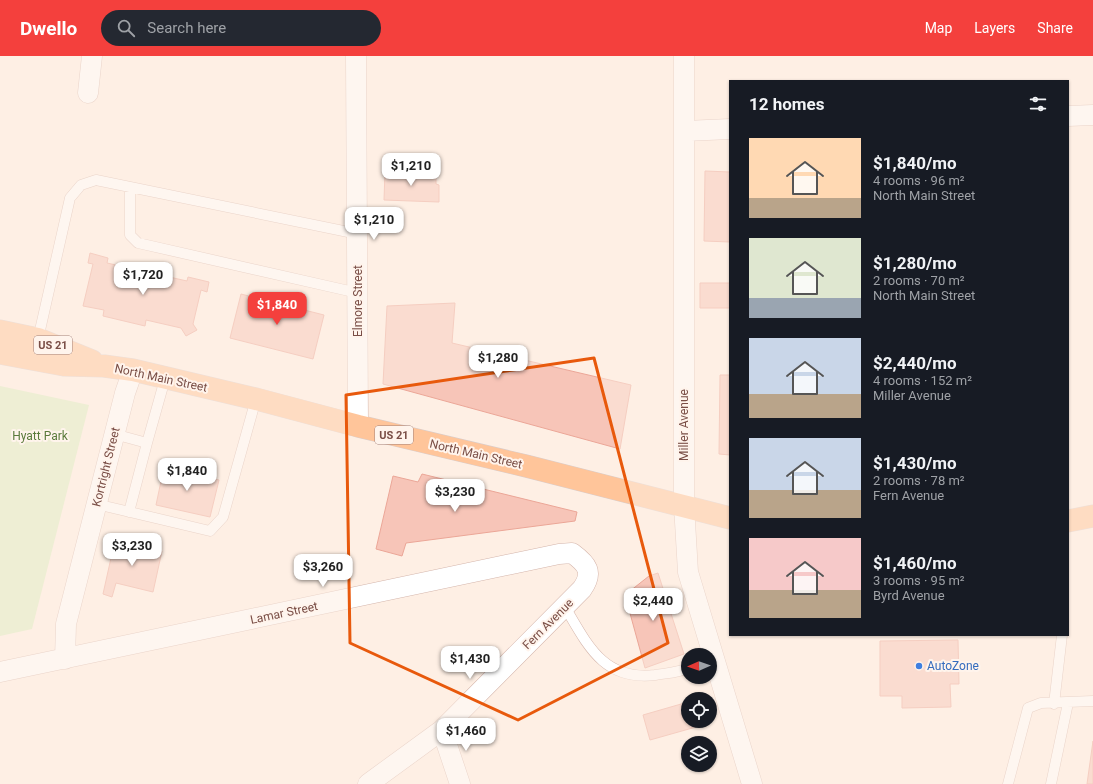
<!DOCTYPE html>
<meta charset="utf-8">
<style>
:root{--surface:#171b24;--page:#242831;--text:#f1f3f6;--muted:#9ea1a6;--accent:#f4403d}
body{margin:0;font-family:Roboto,sans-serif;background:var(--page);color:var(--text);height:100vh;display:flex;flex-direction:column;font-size:15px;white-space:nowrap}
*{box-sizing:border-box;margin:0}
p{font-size:13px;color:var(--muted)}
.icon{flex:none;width:22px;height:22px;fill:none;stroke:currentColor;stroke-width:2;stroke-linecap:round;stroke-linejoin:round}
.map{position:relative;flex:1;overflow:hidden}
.side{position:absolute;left:729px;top:24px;width:340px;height:556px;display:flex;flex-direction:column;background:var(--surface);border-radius:0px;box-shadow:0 1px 3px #0004}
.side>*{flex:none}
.needle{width:26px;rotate:268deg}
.tools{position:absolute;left:681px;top:592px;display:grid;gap:8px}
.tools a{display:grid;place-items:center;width:36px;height:36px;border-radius:50%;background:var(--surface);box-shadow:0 1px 3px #0004;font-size:20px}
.price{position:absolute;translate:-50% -34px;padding:0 9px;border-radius:8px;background:#fff;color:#222;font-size:13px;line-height:26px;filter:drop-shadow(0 1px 2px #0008)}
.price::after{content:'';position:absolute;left:50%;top:24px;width:12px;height:9px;margin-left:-6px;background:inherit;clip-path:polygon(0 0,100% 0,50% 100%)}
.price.active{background:var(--accent);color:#fff}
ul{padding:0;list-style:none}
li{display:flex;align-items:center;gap:12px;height:100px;padding:0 20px}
li span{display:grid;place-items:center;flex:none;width:112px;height:80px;border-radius:0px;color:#555}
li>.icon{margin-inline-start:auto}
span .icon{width:48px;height:48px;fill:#fffc;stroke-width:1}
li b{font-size:17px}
h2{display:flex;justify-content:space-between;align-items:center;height:48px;padding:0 20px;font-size:17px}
header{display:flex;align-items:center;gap:24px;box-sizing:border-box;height:56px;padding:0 20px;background:var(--accent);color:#fff}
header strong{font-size:19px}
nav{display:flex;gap:22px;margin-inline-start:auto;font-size:14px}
.search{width:280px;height:36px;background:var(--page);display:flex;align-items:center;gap:10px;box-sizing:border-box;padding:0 14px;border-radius:22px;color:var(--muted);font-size:15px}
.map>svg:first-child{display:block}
.green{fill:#dceec0}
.building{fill:#f7c5b8;stroke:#eba697}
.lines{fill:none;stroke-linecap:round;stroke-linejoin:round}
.lane-casing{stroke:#d4b5ab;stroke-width:11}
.street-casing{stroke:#d4b5ab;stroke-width:21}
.primary-casing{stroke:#dacdcb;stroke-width:23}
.lane{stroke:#fff;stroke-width:10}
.street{stroke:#fff;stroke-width:20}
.primary{stroke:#ffc59a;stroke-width:22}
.marked{fill:none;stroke:#e8590c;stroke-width:3;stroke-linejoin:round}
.shop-dot{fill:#3f7fe0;stroke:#fff4ec;stroke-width:1.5}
.labels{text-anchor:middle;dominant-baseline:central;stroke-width:4;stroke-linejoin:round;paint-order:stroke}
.shield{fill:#fff4ec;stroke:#a28078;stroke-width:1}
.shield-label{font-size:11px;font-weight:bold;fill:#7a4e46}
.street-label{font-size:12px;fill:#7a4e46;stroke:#fff4ec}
.park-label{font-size:12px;fill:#5a7a3b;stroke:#fff4ec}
.shop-label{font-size:12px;fill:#366cbe;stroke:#fff4ec;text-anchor:start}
</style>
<header>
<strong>Dwello</strong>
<div class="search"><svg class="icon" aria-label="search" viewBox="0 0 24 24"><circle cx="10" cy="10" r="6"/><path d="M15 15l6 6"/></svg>Search here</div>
<nav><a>Map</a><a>Layers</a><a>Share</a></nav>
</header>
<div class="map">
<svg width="1093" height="728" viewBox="0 0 1093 728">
<rect width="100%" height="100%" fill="#feefe4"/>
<!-- green -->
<path class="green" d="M0,330l89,19 -57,224 -32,7z"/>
<!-- building -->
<path class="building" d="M705,115l25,1v70l-26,-1z
M385,116l51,1v11l3,1v17l-55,-2z
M90,197l18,5 -1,5 80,18 1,-4 21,5 -2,10 -6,-2 -8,34 4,6 -11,6 -5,-8 -35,-8 -1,6 -42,-10 1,-6 -21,-4 10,-42 -5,-1z
M700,227h30v25h-30z
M241,238l83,21 -11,44 -83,-21z
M455,247l-3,40 179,42 -11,64 -237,-65 4,-78z
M720,319h10v80l-11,-1z
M164,411l55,13 -9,37 -54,-12z
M422,418l155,38 -2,9 -169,22 -4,13 -26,-7 17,-73 25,6z
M115,484l47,11 -9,41 -37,-9 -4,14 -9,-3z
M658,517l26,81 -39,14 -20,-73 24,-19z
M958,584l1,44h-9l1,23 -49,1v-12h-22v-55z
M688,646v19h6l2,6 -46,13 -7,-25z
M1093,685v43h-6z"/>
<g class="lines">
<!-- lane casing -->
<g class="lane-casing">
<path id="lane" d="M130,131v48l8,8 220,50
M38,283l32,-141 11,-13 15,-5 262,54
M114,378l33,9 -18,69
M147,387l18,-64
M96,448l114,27 13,-14 33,-118
M565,551c23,39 39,74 90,68 11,-2 23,-2 33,-7
M1054,648l8,-69
M1008,728l20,-76 13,-5 52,-2
M1051,728l17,-81"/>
</g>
<!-- street casing -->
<g class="street-casing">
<path id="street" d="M356,0l2,370
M684,0v449l4,67 64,212
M88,37l4,-37
M1068,60l25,-1
M685,75l45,-2
M65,603l1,-35 59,-231 8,-23
M0,616l559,-118 13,-1c15,11 22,19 10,36l-140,141 -74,54
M442,674l18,54"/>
</g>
<!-- primary casing -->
<g class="primary-casing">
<path id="primary" d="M0,275l38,8 54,22
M0,297l64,12 40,1 29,4 123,29 102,27 168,40 204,52
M1068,465l25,-5"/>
</g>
<!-- lane -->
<use href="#lane" class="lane"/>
<!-- street -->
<use href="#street" class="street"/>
<!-- primary -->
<use href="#primary" class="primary"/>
</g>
<!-- marked area -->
<path d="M0 0H1093V728H0ZM594,302l74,285 -150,77 -168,-77 -4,-248z" fill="#feefe4" fill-opacity=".55" fill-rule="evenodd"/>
<path class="marked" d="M594,302l74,285 -150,77 -168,-77 -4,-248z"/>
<!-- markers -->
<circle class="shop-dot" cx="919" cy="610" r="4"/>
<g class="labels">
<!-- shield labels -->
<g class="shield">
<rect x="34" y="280" width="38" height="18" rx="3"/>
<rect x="375" y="370" width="38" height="18" rx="3"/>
</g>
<g class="shield-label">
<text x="53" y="289">US 21</text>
<text x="394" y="379">US 21</text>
</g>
<!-- street labels -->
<g class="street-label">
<text transform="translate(358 245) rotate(-90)">Elmore Street</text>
<text transform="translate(161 322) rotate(12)">North Main Street</text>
<text transform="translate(684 369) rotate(-90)">Miller Avenue</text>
<text transform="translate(476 398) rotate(13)">North Main Street</text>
<text transform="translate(106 411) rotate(-76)">Kortright Street</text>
<text transform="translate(284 557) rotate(-12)">Lamar Street</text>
<text transform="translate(548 568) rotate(-45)">Fern Avenue</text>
</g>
<!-- park labels -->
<g class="park-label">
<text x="40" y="380">Hyatt Park</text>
</g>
<!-- shop labels -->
<g class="shop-label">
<text x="927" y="610">AutoZone</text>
</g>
</g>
</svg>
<div class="tools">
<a><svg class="needle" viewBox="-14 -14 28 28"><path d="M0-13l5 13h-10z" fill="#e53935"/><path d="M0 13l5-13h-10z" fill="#9ea1a6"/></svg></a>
<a><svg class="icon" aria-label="locate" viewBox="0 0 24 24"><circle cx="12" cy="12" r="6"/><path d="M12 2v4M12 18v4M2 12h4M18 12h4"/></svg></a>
<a><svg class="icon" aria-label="layers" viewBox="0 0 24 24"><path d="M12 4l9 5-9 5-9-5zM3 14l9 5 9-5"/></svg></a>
</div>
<b class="price" style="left:411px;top:131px">$1,210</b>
<b class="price" style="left:374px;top:185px">$1,210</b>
<b class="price" style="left:143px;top:240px">$1,720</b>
<b class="price active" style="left:277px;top:270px">$1,840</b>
<b class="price" style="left:498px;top:323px">$1,280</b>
<b class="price" style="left:187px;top:436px">$1,840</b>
<b class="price" style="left:455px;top:457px">$3,230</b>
<b class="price" style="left:132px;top:511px">$3,230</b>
<b class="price" style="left:323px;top:532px">$3,260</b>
<b class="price" style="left:653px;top:566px">$2,440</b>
<b class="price" style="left:470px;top:624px">$1,430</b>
<b class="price" style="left:466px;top:696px">$1,460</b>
<section class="side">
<h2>12 homes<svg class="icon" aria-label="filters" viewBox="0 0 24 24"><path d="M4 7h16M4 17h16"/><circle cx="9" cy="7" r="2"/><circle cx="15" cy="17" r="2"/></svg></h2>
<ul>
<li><span style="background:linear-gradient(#ffd9b3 75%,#b9a48a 0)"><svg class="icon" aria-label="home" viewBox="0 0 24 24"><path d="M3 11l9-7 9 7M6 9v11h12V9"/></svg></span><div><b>$1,840/mo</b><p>4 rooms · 96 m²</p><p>North Main Street</p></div></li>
<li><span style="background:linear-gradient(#dfe7d0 75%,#9aa5b1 0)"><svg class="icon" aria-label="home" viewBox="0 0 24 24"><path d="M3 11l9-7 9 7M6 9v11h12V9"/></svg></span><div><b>$1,280/mo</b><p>2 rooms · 70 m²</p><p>North Main Street</p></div></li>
<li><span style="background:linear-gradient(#c9d6e8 70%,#b9a48a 0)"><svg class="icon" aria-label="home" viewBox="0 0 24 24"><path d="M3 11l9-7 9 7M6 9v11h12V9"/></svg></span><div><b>$2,440/mo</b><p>4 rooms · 152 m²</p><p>Miller Avenue</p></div></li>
<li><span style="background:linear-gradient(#c9d6e8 65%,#b9a48a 0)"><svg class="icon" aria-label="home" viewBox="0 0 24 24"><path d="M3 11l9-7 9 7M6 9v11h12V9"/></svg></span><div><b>$1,430/mo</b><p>2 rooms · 78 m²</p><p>Fern Avenue</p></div></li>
<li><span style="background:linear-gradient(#f6c9c9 65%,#b9a48a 0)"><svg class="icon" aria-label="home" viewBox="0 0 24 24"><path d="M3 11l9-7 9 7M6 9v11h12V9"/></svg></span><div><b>$1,460/mo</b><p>3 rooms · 95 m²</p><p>Byrd Avenue</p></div></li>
</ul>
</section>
</div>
